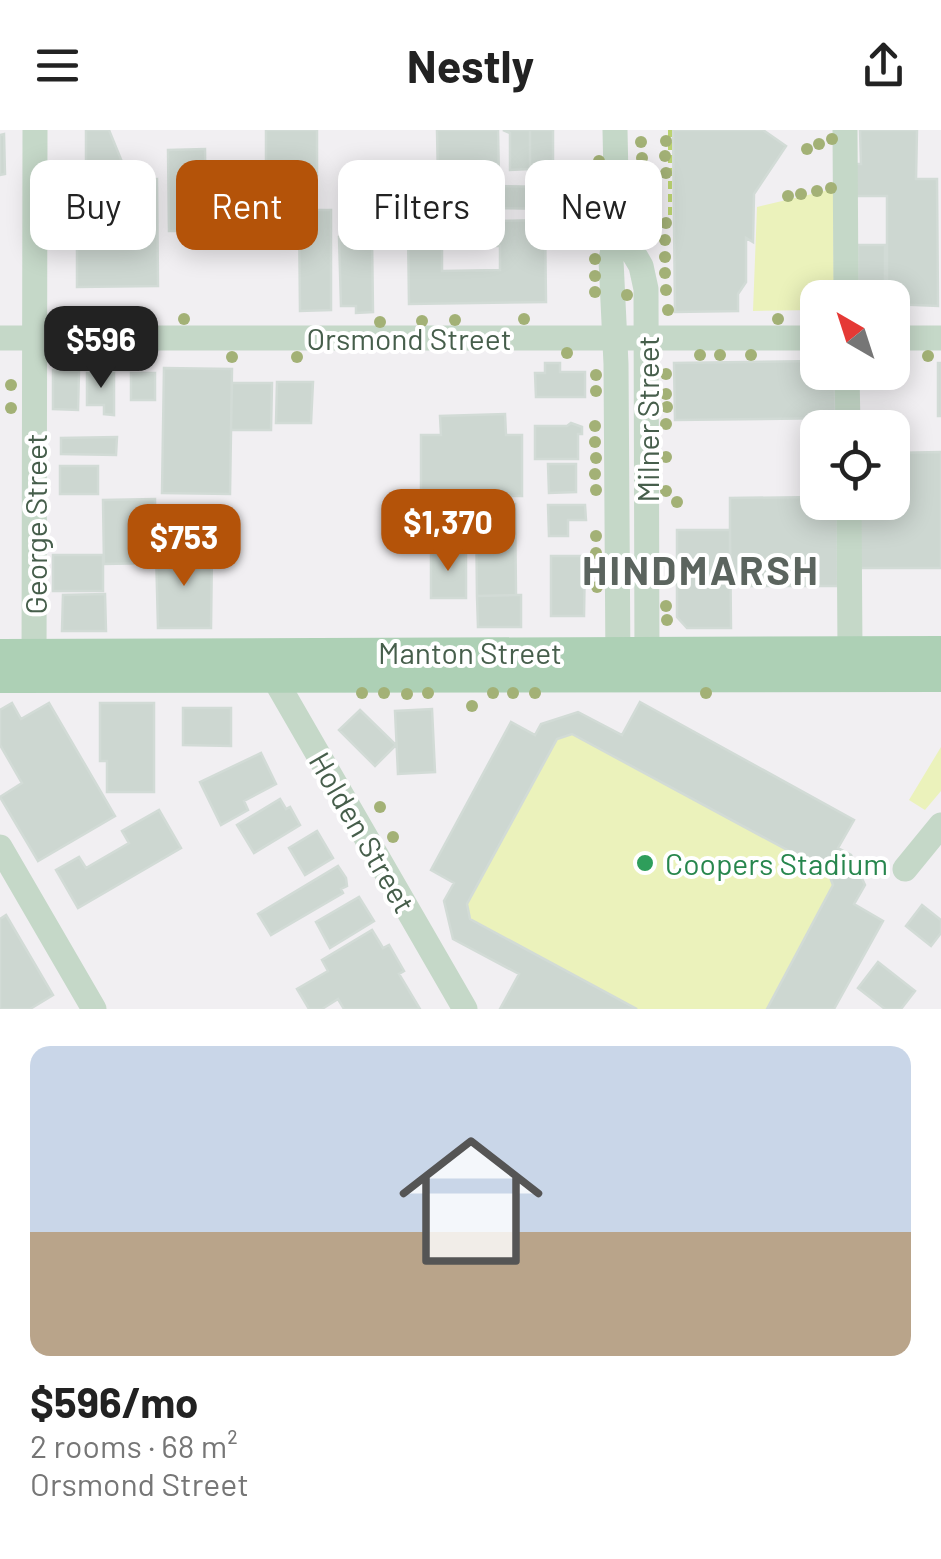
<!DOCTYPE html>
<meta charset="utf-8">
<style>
:root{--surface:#fff;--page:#f2f2f2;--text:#222;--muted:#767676;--accent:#b45309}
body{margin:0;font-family:Barlow,sans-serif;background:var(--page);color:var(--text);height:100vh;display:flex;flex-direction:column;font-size:38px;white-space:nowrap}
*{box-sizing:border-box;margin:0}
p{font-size:32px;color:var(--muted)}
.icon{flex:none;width:55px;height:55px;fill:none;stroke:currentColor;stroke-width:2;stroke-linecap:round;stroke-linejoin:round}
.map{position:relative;height:879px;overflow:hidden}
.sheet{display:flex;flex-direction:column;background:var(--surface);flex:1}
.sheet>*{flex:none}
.banner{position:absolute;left:30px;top:30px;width:882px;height:90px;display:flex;gap:20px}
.needle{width:65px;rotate:321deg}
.controls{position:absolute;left:800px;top:150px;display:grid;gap:20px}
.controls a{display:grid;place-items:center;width:110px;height:110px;border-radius:20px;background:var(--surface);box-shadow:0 5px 25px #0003;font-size:50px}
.price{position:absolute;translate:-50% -85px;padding:0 22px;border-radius:20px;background:var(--accent);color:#fff;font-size:32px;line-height:65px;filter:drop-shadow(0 2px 5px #0008)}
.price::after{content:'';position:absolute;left:50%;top:60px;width:30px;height:22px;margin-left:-15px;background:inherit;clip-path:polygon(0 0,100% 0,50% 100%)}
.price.selected{background:#222;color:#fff}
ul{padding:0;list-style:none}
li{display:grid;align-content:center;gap:20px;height:530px;padding:0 30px}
li span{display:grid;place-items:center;height:310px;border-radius:20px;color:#555}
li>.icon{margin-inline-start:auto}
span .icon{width:180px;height:180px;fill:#fffc;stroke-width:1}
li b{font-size:42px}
.tag{padding:0 35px;border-radius:20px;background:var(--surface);box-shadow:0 5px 25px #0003;font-size:35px;line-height:90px}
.tag.selected{background:var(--accent);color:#fff}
header{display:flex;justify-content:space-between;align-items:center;height:130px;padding:0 30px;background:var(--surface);font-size:45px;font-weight:700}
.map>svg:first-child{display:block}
.green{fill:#ebf2bb}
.building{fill:#cdd7d1;stroke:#d2dbd6;stroke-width:2.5}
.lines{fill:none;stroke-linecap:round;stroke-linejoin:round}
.path{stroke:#bad270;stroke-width:4;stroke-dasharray:8 5;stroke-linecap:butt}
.minor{stroke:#c5d8c8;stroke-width:25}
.major{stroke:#add0b5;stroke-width:30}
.tree{fill:#a3b176}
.leisure-dot{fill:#2e9e5b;stroke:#fff;stroke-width:4}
.labels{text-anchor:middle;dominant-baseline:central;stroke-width:8;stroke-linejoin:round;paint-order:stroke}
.street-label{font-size:30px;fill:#465e4b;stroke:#fff}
.leisure-label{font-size:30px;fill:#27864d;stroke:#fff;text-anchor:start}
.district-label{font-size:40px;font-weight:bold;letter-spacing:2.5px;fill:#5b645e;stroke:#fff}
</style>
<header><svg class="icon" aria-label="menu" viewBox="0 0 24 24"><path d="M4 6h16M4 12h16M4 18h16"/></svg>Nestly<svg class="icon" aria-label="share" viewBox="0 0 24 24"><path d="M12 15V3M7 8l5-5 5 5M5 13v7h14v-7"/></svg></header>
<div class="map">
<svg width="941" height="879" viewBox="0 0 941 879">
<rect width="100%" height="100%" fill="#f1eff2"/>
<!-- green -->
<path class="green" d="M833,59l1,108 -16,1 -1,12 -64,1 4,-104z
M640,572l214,118 -15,28 12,7 14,30 -11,19 29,17 -49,88h-334l19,-35 -66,-35 -9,-38 10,-18 -23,-13 80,-148 24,12 6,-10 37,-12 44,23z
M941,617v44l-16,19 -16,-10z"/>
<!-- building -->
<path class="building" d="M86,0h23l20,49 -43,1z
M266,0h51v45h-51z
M437,0h61l1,49 -61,1z
M503,0h27v39l-20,1v-37z
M530,0h23v40l-23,-1z
M673,0h90l23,16 -32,48 -1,48 -7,-4v44l-8,12v17l-63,1z
M860,0h57l-1,49h21l1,127 -46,-2v-6h-5v-102h-37l1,-32h10z
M4,4l1,40 -5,1v-40z
M205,19l1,82h-37l-1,-81z
M220,34h40l1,72h-32v-22l-9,1z
M157,49l1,107 -81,1v-107z
M489,56l59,1v22l-60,-1z
M299,80h32v100l-31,1z
M545,90l1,82 -137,2 -1,-76h34v43l58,-1v-24h-9v-25z
M339,107h33l1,75 -17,1v-7h-15z
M858,115h27v53h-27z
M818,231v11h16l2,46 -161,2 -1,-57z
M545,233h15v9h25v25h-49l-1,-24h10z
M938,233h3v53h-3z
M164,238l68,1 -2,125 -68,-1z
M53,240l26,1 -1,39 -25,-1z
M87,243h27v42l-10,-1v-9h-17z
M131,243h24v27h-24z
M277,252h36l-2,41h-35z
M232,253h40l-1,47h-40z
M505,284l1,21h16v61h-101v-61h20l-1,-19z
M571,293l11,4v7h-4v25h-43v-33h32z
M117,307l-1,18 -55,-1v-16z
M941,322v116h-82l-2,-66h35v-49z
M548,334h28v28l-27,1z
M60,336h38v28h-38z
M818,367v5h19l1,84h-108v-88z
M155,369l1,64 -52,1 -1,-64z
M515,374l1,91 -39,1 -1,-91z
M548,375h37l1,15h-18v16h-19z
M677,400h53l1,98h-44l-10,-11z
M212,419l-1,79h-53l-2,-77z
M431,421h35v47h-35z
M53,425h50v36h-50z
M551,426h34l-1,60h-33z
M105,464l1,37h-44l1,-36z
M516,465h5v32h-43l-1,-31z
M640,572l214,118 -16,28 13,7 14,30 -11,19 29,17 -49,88h-67l66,-124 -5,-13 -256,-138 -15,5 -90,165 3,15 167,90h-137l19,-35 -66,-35 -9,-38 10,-18 -23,-13 80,-148 24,13 6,-11 37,-12 44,23z
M12,573l9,16 28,-16 66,113 -77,45 -38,-64 22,-14 -22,-38v-35z
M100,573h54v89h-47v-31h-7z
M183,578h48v38l-48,-1z
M432,579l3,63 -37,2 -3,-63z
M360,580l36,35 -21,21 -36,-36z
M261,623l15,31 -32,17 4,9 -27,15 -21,-43z
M280,669l6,10 4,-2 10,18 -46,28 -17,-28z
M159,680l22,38 -103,60 -22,-38 23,-13 7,11 43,-25 -7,-12z
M317,701l16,27 -28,17 -16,-27z
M338,736l8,12 1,8 -6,3 2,4 -72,42 -13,-21z
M359,767l15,24 -44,27 -14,-26z
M922,775l19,15v13l-10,13 -25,-20z
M6,785l47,80 -23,14h-30v-90z
M372,800l11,18 6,-3 15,26 -5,3 21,35h-76l-6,-10 -16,10h-13l-12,-20 31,-18 -6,-11z
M878,832l37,29 -14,18h-16l-27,-21z"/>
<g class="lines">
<!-- path -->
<path class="path" d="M670,85v-85"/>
<!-- minor -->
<path class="minor" d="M615,0l2,95 -6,35 5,104 2,305
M845,0l1,168
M617,95l24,41 5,23 1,379
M0,208h818
M892,208h49
M847,242l1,56
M849,372l1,149
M273,535l1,13 191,331
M34,544l1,-544
M0,717l94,162
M905,739l36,-44"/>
<!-- major -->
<path class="major" d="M0,524l941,-3
M0,548l941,-1"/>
</g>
<!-- trees -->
<g class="tree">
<circle cx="832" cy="9" r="6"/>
<circle cx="666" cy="11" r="6"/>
<circle cx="641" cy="12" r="6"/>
<circle cx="819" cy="14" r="6"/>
<circle cx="807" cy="19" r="6"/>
<circle cx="665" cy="26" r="6"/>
<circle cx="642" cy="28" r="6"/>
<circle cx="599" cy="31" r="6"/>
<circle cx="666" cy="43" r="6"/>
<circle cx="641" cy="44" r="6"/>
<circle cx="831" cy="58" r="6"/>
<circle cx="817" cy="61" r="6"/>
<circle cx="801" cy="64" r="6"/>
<circle cx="788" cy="66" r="6"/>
<circle cx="666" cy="93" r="6"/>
<circle cx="595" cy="94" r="6"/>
<circle cx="643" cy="94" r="6"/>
<circle cx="665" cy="110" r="6"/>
<circle cx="595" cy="111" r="6"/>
<circle cx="665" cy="127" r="6"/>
<circle cx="595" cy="129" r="6"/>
<circle cx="665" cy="143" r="6"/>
<circle cx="595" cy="146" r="6"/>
<circle cx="666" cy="160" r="6"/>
<circle cx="595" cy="162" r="6"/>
<circle cx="627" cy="165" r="6"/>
<circle cx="668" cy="180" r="6"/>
<circle cx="184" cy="189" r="6"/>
<circle cx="524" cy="189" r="6"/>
<circle cx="778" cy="189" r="6"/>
<circle cx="455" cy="190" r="6"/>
<circle cx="74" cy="191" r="6"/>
<circle cx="111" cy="191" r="6"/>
<circle cx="422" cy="191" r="6"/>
<circle cx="380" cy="192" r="6"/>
<circle cx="567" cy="223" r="6"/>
<circle cx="700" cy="225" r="6"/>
<circle cx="720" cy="225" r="6"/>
<circle cx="751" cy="225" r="6"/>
<circle cx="75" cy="226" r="6"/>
<circle cx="109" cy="226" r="6"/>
<circle cx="928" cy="226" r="6"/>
<circle cx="232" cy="227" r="6"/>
<circle cx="297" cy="227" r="6"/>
<circle cx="666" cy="244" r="6"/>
<circle cx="596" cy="245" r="6"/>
<circle cx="11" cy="255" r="6"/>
<circle cx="596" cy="261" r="6"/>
<circle cx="666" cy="264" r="6"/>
<circle cx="667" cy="277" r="6"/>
<circle cx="11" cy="278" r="6"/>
<circle cx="666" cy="294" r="6"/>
<circle cx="595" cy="296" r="6"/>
<circle cx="595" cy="312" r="6"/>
<circle cx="666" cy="327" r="6"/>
<circle cx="596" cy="328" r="6"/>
<circle cx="595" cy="344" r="6"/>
<circle cx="596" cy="360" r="6"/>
<circle cx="666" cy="361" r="6"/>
<circle cx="677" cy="372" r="6"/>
<circle cx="596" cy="406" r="6"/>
<circle cx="596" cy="423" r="6"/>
<circle cx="597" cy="440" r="6"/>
<circle cx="597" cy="457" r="6"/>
<circle cx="666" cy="476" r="6"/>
<circle cx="667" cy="490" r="6"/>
<circle cx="362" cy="563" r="6"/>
<circle cx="384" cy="563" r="6"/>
<circle cx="428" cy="563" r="6"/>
<circle cx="493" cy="563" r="6"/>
<circle cx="513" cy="563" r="6"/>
<circle cx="535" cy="563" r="6"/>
<circle cx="706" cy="563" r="6"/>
<circle cx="407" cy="564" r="6"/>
<circle cx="472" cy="576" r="6"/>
<circle cx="380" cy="677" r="6"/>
<circle cx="393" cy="707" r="6"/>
</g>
<!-- markers -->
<circle class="leisure-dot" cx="645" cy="733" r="10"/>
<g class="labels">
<!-- street labels -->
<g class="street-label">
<text x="409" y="208">Orsmond Street</text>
<text transform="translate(647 289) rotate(-90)">Milner Street</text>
<text transform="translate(35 394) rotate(-90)">George Street</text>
<text x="470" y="522">Manton Street</text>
<text transform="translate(363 702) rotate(60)">Holden Street</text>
</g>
<!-- leisure labels -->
<g class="leisure-label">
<text x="665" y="733">Coopers Stadium</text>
</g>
<!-- district labels -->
<g class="district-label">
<text x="701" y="439">HINDMARSH</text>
</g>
</g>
</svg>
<div class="controls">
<a><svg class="needle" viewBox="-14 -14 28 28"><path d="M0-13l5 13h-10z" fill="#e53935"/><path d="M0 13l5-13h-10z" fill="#767676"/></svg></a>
<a><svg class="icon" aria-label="locate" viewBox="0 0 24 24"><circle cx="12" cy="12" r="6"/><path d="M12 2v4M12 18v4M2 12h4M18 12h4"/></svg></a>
</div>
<b class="price selected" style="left:101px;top:261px">$596</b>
<b class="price" style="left:448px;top:444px">$1,370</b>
<b class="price" style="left:184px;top:459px">$753</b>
<div class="banner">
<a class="tag">Buy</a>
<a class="tag selected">Rent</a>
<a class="tag">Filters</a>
<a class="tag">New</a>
</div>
</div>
<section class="sheet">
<ul>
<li><span style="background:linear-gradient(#c9d6e8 60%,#b9a48a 0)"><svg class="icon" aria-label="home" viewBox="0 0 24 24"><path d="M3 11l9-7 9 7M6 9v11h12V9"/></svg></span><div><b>$596/mo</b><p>2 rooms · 68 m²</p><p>Orsmond Street</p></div></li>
</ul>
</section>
